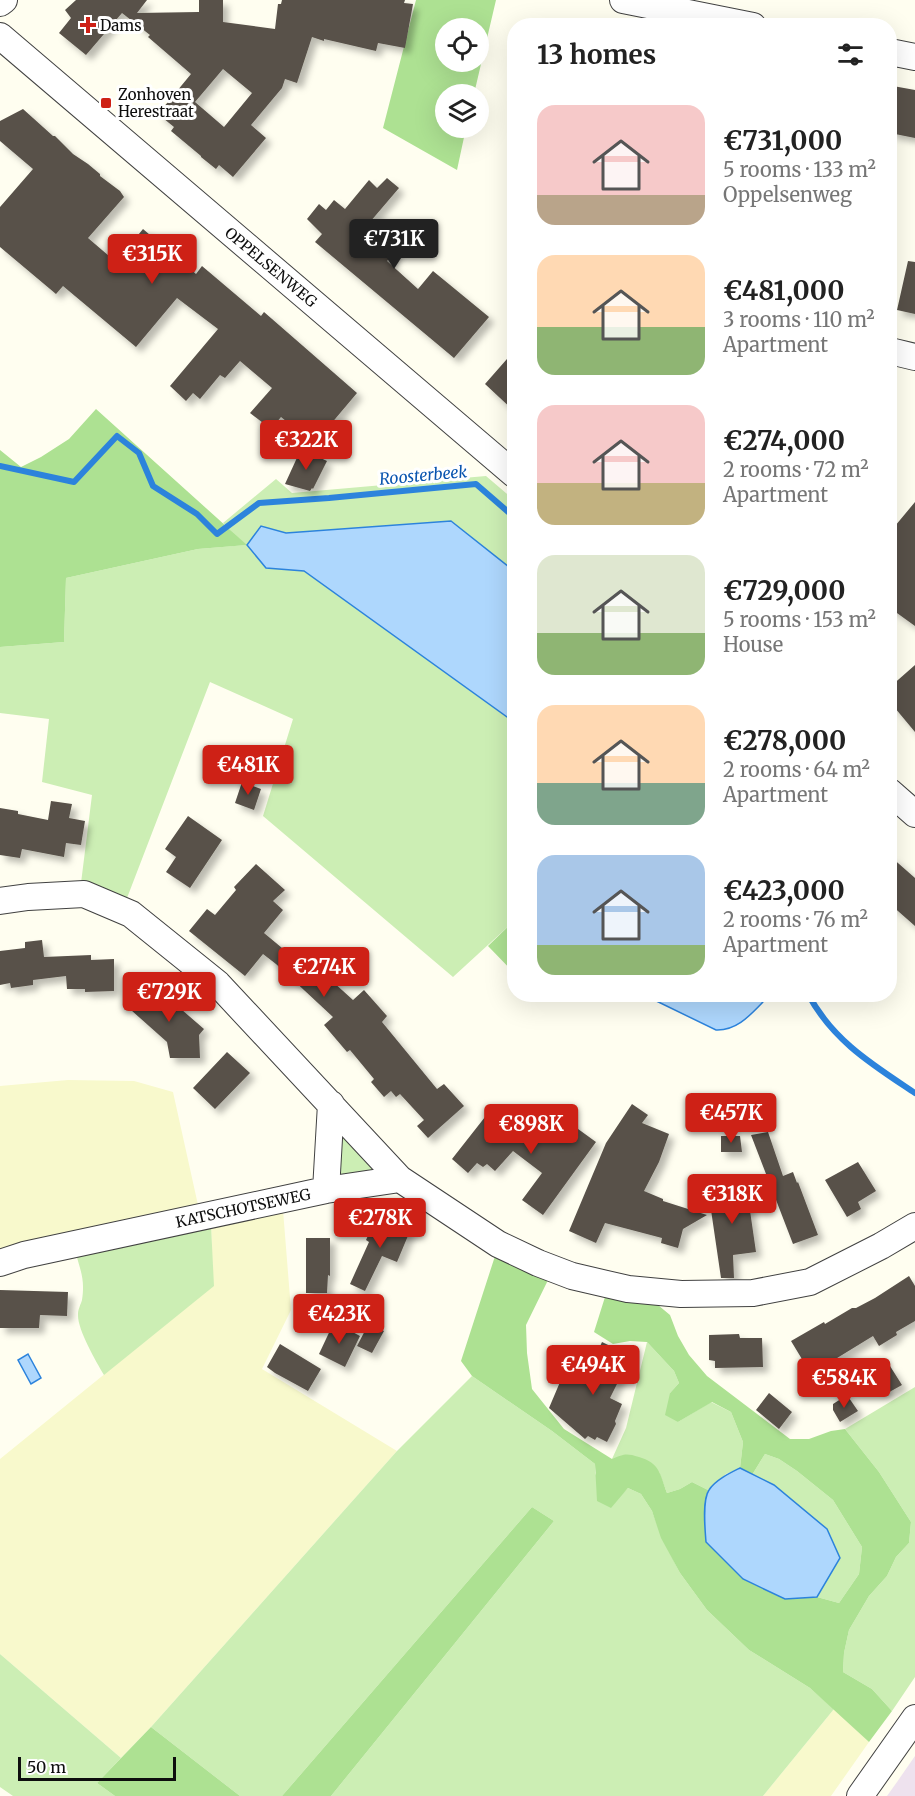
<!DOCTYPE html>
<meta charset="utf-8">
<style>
:root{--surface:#fff;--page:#f6f6f6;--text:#222;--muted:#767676;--accent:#ce2116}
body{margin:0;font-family:Merriweather,serif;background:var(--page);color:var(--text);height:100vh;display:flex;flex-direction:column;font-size:22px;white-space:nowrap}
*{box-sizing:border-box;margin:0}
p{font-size:20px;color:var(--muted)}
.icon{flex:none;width:33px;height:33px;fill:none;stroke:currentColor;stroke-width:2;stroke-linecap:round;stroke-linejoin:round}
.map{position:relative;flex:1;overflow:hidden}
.details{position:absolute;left:507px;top:18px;width:390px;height:984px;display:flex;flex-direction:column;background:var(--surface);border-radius:24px;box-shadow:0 6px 24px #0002}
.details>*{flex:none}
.tools{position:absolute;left:435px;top:18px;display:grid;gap:12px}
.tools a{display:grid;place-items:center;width:54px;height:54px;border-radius:50%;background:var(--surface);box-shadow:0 6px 24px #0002;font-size:30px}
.scale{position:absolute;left:18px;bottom:15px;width:158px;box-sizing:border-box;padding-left:6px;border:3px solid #0e0e0e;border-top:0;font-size:16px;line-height:21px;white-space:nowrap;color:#0e0e0e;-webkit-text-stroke:4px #fff;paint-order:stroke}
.price{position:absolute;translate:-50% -51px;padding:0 14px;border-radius:6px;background:var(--accent);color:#fff;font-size:20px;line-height:39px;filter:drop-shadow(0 2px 3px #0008)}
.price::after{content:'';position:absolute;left:50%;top:36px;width:18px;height:14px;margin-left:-9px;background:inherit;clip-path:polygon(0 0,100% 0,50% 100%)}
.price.selected{background:#222;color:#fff}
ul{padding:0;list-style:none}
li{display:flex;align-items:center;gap:18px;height:150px;padding:0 30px}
li span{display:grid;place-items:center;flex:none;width:168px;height:120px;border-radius:18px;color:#555}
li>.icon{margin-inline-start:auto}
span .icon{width:72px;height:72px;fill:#fffc;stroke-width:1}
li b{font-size:26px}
h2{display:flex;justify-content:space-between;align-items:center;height:72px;padding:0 30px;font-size:26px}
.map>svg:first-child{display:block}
.industrial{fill:#eee2ee}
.farmland{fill:#f8f9cc}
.green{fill:#cceeb4}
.forest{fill:#ade192;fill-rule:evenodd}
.water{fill:#aed7fd;stroke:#2c83dc;stroke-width:1.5}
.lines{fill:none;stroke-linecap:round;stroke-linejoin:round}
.stream{stroke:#2c83dc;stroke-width:6}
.building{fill:#585149;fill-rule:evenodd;filter:url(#shadow)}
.minor-casing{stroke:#414141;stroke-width:28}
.minor{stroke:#fff;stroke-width:26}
.poi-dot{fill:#ce2116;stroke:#fff;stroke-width:2}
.labels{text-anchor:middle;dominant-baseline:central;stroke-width:6;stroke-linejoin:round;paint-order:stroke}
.poi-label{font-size:15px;fill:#0e0e0e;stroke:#fff;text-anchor:start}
.street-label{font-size:15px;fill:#0e0e0e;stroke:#fff}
.water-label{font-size:16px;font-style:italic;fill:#0954af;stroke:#fff}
</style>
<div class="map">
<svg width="915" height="1796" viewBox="0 0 915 1796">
<defs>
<filter id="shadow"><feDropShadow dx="5.5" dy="5.5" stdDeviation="3" flood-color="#0004"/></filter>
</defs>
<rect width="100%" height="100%" fill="#fffef0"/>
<!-- industrial -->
<path class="industrial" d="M915,1756v40h-28l10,-14z"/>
<!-- farmland -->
<path class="farmland" d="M68,1080l66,1 39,11 25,113 -198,48v-167z
M283,1210l8,100 -29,59 135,82 -246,276 -30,31 -121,-104v-195l213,-173 -2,-61z
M834,1709l35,33 -38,54h-68z"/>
<!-- green -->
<path class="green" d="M486,476l28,24v71l-64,-50 -164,12 -25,-7 5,42 38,3 210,151v199l-61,56 -190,-161 30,-97 -83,-37 -83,216 -46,-15 11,-88 -50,-13 7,-63 -49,-6v-66l64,-5 2,-64 132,-29 48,-4 -23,-22 53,-44 16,14z
M340,1132l40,38 -41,12z
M211,1225l3,61 -110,89c-8,-14 -27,-46 -26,-61 0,-5 3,-10 4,-14 3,-20 -1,-28 -6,-46z
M647,1342l27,29 5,12 -9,10 8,29 33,-20 20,10 12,30 -3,26 -14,6 -18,16 -16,-8 -12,7 -13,4 -8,-21 -47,-13 14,-31z
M472,1376l80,55 43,33v9l15,34 18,-19 13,6 11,17 10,27 18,35 27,37 42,40 61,38 24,21 -71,87h-432l223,-275 -22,-14 -250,289h-42l-89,-69 246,-276z
M915,1387v290l-23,34 -20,-22 -29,-17 1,-19 5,-23 20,-34 18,-20 9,-19 13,-14 2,-21 -32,-50 -34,-43z
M765,1454l14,5 18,12 36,29 29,47 -3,27 -20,29 -22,-6 23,-39 -88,-83z
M0,1654l121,104 -24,25 18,13h-102l-13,-9z"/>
<!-- forest -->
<path class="forest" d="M416,0h80l-22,94h-28v34h20l-9,42 -74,-42zM446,28h32v34h-32z
M96,409l151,136 -49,4 -132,29 -2,64 -64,5v-197l21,17 20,-10 28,-18z
M514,921v52l-26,-27z
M496,1253l54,23 -24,49 1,28 5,36 32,40 48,30c12,-5 14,-6 27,-2 21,6 21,17 28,36l13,-4 12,-7 16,8 -4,24 81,85 32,-2 22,6 20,-29 3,-27 -29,-47 -36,-29 -18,-12 -14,-5 -13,21 -12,-7 3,-26 -12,-30 -19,-10 -34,20 -13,-7 5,-22 9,-10 -5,-12 -27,-29 -17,-1 -17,3 -19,-12 11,-35 53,8 12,10 8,21 11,19 18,21 83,63h19l22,-8 14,-2 34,43 32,50 -2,21 -13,14 -9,19 -18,20 -20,34 -5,23 -1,19 29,17 20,22 -23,31 -59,-54 -61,-38 -42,-40 -27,-37 -19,-35 -9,-27 -11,-17 -13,-6 -17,20 -14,-7 -2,-37 -43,-33 -80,-55 -11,-15z
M532,1507l22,14 -223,275h-49z
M151,1727l89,69h-125l-18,-13z"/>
<!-- water -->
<path class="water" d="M451,521l63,50v151l-210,-151 -38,-3 -19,-23 14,-19 25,7z
M644,995h126c-16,15 -30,36 -54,35z
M28,1354l13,24 -10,6 -13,-24z
M740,1468l34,17 53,44 13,29 -23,39 -32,2 -42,-20 -37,-37c-1,-13 -4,-42 3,-52 6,-10 21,-17 31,-22z"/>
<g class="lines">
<!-- stream -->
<path class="stream" d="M0,466l74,16 43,-46 22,17 14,33 44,28 20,20 42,-31 70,-5 147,-14 38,33
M808,994c25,47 65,71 107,99"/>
</g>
<!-- building -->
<path class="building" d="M76,0h71l-10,13 62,-1v-12h24v22l52,7 3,-25h3l1,-4h123l-1,3 9,1 -8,44 -27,-5 -2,8 -52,-12v2l-12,-4 -15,46 -12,-4 -3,9 -31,37 15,13 -33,39 -14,-12 -3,4 -15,-12v-1l-30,-25 3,-4 -16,-13 33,-40 -43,-37 2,-2 -28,-22 -36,42 -27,-22 12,-15 -6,-8zM223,69l29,24 -28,34 -29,-25z
M893,86l22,4v48l-25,-5v-29z
M23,109l30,27h2l18,18 15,10 12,10v2l20,15 4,6 -36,41 28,24 27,-33 53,45 6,-8 59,50 3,-4 93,81 -43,51 -33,-27 -10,12 -21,-16 22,-25 -32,-27 -15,17 -5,-3 -20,24 -7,-6 -7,8 -16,-15 48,-57 -41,-31 -41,49 -73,-61 -7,8 -56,-47v-40l33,-38 -33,-28v-20z
M387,178l12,10 -29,34 29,24 -12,15 31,28 15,-18 56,46 -35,41 -139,-116 7,-8 -15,-15 12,-15 7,6 8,-10 11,9 24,-29 8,8z
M908,261l7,1v52l-18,-4z
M514,351v60l-29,-27z
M301,449l26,12 -14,28 -1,-1 -2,3 -25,-7z
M915,502v124l-25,-18v-76z
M915,665v67l-25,-30v-15z
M242,782l19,7 -7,21 -19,-7z
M51,801l21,3 -3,14 16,3 -4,24 -15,-2 -2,14 -42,-8 -2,9 -20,-3v-47l18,3v3l30,6z
M188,816l34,24 -32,48 -24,-16 10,-15 -11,-8z
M890,856l25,22v48l-25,-22z
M256,864l29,26 -12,11 10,9 -19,23 53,44 5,-5 31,28 11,-10 23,26 -5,6 55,67 7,-5 20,22 -36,32 -11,-12 7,-6 -24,-26 -4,3 -5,-6 -7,6 -13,-15 3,-3 -24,-29 -3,2 -23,-27 9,-8 -57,-53 -13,-10 -18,22 -56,-45 18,-22 8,6 21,-25 -2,-3z
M42,940l2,17 47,-2v5l23,-1v32l-29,1v-3h-18l-1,-13 -33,4v5l-22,3 -1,-5 -10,2v-34l25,-3v-6z
M149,984l8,7 2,-1 45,39 -5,6 1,23h-30l-3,-16 -36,-32 6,-12z
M227,1052l23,21 -35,36 -22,-21z
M632,1104l16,11 -6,8 27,11 -10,28 -15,29 19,8v2l44,14 -24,14 -5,19 -17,-5 1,-5 -57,-15 -9,20 -27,-12 37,-88z
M556,1113l40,29 -53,73 -21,-15 20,-27 -29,-22 -18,20 -8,-7 -4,3 -6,-4 -9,10 -16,-14 33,-42 30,25 17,-20 10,9z
M768,1132l15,44 10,-4 4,11 1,-1 20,53 -25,9 -42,-109z
M721,1136h19l2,16h-21z
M858,1162l18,29 -18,11 3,7 -14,8 -22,-37z
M746,1183l10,69 -23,3 1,23h-13l-10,-68 1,-22z
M378,1214l18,8v2l14,7 -13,31 -15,-6 -17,35 -15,-7 19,-42 -3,-2z
M306,1238h24v38l-2,-1 -1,18h-21z
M909,1276l6,10v35l-19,11 1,3 -18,11 -6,-10 -62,38 -20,-33 33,-19 1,2 27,-16h4l19,-10z
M0,1290l68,2 -1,24 -27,-1 -1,13h-39z
M334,1322l26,14 -15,31 -26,-13z
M369,1323l15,8 -12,22 -15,-7z
M739,1334l1,4h22l1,29 -48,1v-7l-6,-1v-25z
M602,1342l29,14 -21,42 12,6 -7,17 1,3 -9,18 -10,-5 -2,3 -7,-4 -3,3 -36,-31 14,-33 20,9z
M280,1344l41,25 -13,22 -33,-18 -8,-6z
M890,1366l12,19 -18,10 -11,-19z
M769,1393l23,19 -13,17 -23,-19z
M847,1395l11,16 -18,11 -7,-12v-6z"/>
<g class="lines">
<!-- minor casing -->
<g class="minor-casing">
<path id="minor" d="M623,0l130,26
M0,3l4,-3
M0,36l514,438
M890,52l25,5
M890,351l25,6
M890,792l25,22
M0,901l28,-4 56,-3 47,20 87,70 182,195
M326,1190l5,-86
M0,1263l24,-8 302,-65 74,-11 98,65 40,19 34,13 56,13 53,5 72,-1 57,-11 71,-36 34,-20
M860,1796l55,-78"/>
</g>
<!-- minor -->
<use href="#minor" class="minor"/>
</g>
<!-- markers -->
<g class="poi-dot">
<path d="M85 16h6v6h6v6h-6v6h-6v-6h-6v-6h6z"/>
<rect x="100" y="97" width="12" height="12" rx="3"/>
</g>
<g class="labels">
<!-- poi labels -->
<g class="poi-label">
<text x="100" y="25">Dams</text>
<text x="118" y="94">Zonhoven<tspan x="118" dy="17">Herestraat</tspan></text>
</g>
<!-- street labels -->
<g class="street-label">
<text transform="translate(271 267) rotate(40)">OPPELSENWEG</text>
<text transform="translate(243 1208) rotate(-12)">KATSCHOTSEWEG</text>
</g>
<!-- water labels -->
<g class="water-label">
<text transform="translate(423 475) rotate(-5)">Roosterbeek</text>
</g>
</g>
</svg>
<div class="tools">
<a><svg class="icon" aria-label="locate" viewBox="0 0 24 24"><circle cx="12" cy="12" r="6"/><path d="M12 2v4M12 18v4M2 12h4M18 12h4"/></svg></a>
<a><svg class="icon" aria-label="layers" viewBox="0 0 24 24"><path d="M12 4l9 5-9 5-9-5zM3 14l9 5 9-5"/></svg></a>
</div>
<div class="scale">50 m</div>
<b class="price selected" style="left:394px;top:270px">€731K</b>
<b class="price" style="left:152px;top:285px">€315K</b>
<b class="price" style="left:306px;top:471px">€322K</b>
<b class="price" style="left:248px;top:796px">€481K</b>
<b class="price" style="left:324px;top:998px">€274K</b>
<b class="price" style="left:169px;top:1023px">€729K</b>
<b class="price" style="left:731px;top:1144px">€457K</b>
<b class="price" style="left:531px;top:1155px">€898K</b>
<b class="price" style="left:732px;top:1225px">€318K</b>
<b class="price" style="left:380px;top:1249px">€278K</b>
<b class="price" style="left:339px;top:1345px">€423K</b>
<b class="price" style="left:593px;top:1396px">€494K</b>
<b class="price" style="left:844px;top:1409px">€584K</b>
<section class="details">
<h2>13 homes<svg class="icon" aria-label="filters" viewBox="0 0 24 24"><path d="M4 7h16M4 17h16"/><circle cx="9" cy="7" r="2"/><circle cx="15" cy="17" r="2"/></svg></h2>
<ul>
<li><span style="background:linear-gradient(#f6c9c9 75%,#b9a48a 0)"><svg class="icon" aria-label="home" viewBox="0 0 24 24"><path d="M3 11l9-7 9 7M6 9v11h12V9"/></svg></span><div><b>€731,000</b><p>5 rooms · 133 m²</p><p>Oppelsenweg</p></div></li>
<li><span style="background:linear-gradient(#ffd9b3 60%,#8fb573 0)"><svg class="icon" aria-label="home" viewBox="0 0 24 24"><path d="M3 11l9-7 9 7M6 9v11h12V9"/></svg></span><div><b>€481,000</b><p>3 rooms · 110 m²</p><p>Apartment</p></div></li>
<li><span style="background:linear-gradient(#f6c9c9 65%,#c2b280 0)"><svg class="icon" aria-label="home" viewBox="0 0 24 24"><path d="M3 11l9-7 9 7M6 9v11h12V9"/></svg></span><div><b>€274,000</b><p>2 rooms · 72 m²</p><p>Apartment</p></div></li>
<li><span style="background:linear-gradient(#dfe7d0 65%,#8fb573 0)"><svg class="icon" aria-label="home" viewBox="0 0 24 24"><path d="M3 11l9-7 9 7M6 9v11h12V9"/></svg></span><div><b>€729,000</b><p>5 rooms · 153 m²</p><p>House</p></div></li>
<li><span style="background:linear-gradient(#ffd9b3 65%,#7fa58c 0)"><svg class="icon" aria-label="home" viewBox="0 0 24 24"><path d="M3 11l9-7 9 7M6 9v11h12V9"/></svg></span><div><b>€278,000</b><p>2 rooms · 64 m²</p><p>Apartment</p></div></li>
<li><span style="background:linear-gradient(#a9c7e8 75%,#8fb573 0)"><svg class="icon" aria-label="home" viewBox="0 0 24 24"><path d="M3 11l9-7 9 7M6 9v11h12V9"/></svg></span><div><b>€423,000</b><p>2 rooms · 76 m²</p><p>Apartment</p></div></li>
</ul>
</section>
</div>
